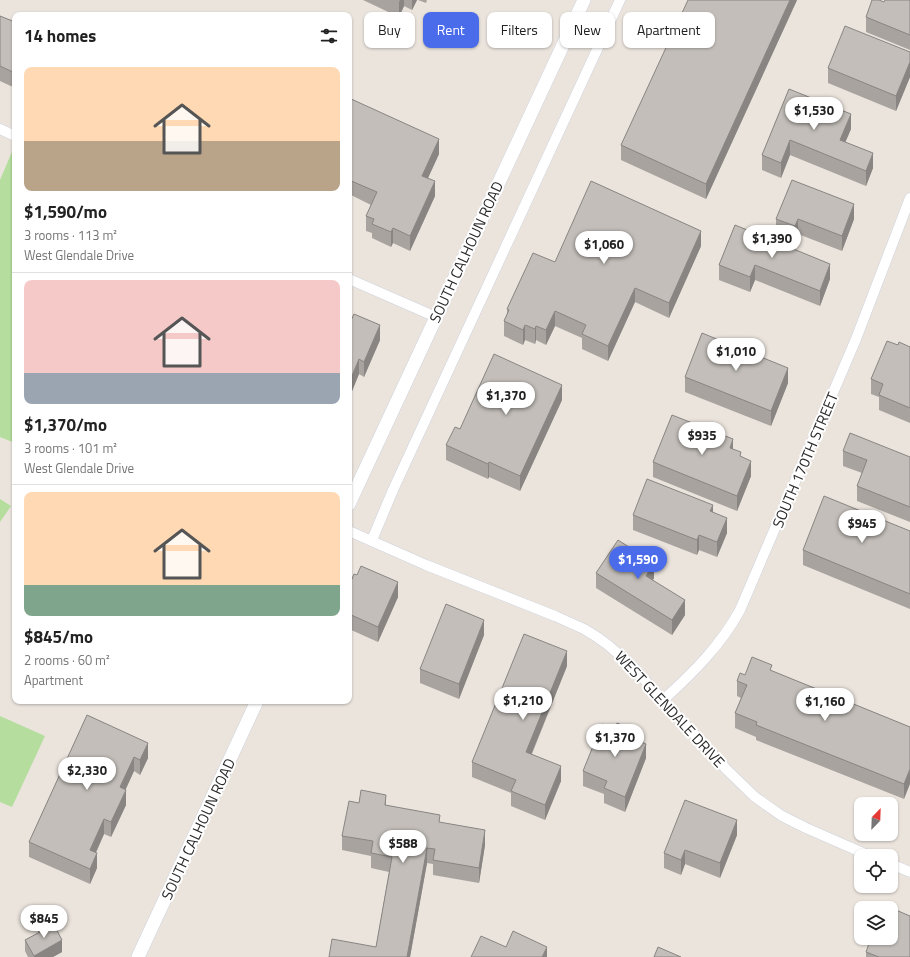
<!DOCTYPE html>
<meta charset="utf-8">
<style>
:root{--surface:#fff;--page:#f2f2f2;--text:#222;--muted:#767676;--line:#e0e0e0;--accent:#4a6bea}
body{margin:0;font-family:"Titillium Web",sans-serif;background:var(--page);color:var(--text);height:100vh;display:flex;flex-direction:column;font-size:15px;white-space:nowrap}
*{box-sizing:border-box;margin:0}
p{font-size:13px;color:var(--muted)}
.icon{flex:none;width:22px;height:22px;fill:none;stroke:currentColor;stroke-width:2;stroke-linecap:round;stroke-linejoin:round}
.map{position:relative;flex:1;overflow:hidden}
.side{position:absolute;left:12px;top:12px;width:340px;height:692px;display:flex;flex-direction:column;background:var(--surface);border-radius:8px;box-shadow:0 1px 3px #0004}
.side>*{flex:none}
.hud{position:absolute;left:364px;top:12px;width:380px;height:36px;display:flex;gap:8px}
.needle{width:26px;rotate:23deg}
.controls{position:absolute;left:854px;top:797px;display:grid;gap:8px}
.controls a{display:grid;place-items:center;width:44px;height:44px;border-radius:8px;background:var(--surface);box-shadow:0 1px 3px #0004;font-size:20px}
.price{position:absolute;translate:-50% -34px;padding:0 9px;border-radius:14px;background:#fff;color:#222;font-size:13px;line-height:26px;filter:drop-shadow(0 1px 2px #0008)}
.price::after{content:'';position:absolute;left:50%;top:24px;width:12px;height:9px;margin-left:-6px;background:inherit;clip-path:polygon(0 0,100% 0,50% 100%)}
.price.selected{background:var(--accent);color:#fff}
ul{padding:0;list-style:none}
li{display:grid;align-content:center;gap:8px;height:212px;padding:0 12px}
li+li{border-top:1px solid var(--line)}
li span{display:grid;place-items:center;height:124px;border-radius:8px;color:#555}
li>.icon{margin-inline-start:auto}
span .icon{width:72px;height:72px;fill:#fffc;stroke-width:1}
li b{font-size:17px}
h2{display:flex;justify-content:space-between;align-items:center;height:48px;padding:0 12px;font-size:17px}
.tag{padding:0 14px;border-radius:8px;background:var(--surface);box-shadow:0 1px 3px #0004;font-size:14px;line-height:36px}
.tag.selected{background:var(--accent);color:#fff}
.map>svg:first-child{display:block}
.green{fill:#b4dd9e}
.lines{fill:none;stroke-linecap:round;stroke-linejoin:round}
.minor-casing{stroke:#cfd2dd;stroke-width:11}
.tertiary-casing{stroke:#cfd2dd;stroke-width:14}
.minor{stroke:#fff;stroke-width:10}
.tertiary{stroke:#fff;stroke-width:13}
.wall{fill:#a8a39f}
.shaded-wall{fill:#888582}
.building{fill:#c3beb9;stroke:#888582}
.labels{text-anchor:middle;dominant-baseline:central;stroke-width:4;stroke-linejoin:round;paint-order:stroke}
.street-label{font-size:15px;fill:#2a2a2a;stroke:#fff}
</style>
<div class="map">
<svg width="910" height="957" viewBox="0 0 910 957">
<rect width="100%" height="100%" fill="#ebe4dd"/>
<!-- green -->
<path class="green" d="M14,147l1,1v295l-15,-6v-257z
M0,499l11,7 -11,16z
M0,716l45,20 -33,71 -12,-5z"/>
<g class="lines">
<!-- minor casing -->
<g class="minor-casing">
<path id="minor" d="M0,129l15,7
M349,279l87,38
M349,531l77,34 129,51 29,13 13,8 11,8 23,20 95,104 29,28 27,19 24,12 64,28
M372,540l21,-50 227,-490
M663,700c30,-27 58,-55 77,-90l116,-271 54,-141
M891,864l19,8"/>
</g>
<!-- tertiary casing -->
<g class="tertiary-casing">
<path id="tertiary" d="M349,504l235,-504
M138,957l119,-256"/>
</g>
<!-- minor -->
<use href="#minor" class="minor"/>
<!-- tertiary -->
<use href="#tertiary" class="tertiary"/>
</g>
<!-- wall -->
<path class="wall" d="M363,0h54l-5,10 -8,-4 -5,11z
M418,0h9l-1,3z
M797,0l-91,199 -85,-39v-15z
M910,0v50l-44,-18v-15l18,-15z
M0,16l15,6v66l-15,-7z
M910,52v25l-14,34 -68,-28v-15z
M789,89l62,40 -6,13 28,26 -7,18 -76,-31 -9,23 -19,-8v-15z
M349,98l90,56 -11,24 7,18 -25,55 -17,-8 -2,4 -19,-9v-5l-6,-2v-15l5,-11 -22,-11z
M776,219h78l-12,32 -44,-17 -3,7 -19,-7z
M735,225l95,54 -10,27 -65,-26 -5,12 -31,-12v-15z
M701,246l-32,72 -34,-16 -27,59 -26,-12v-11l-27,-12 -9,19 -10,-5 -1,4 -10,-4 -2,5 -19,-9v-15l3,-7v-5l48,-47z
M349,325l31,15 -16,37 -5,-3 -9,22v8l-1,2z
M898,345l12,2v76l-31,-13v-13l-8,-3v-15z
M685,377l103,6 -17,43 -86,-34z
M562,400l-42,91 -31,-14 -1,2 -42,-19v-15l14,-16z
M733,449l8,8 10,19 -14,35 -84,-34v-15z
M843,451l67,6v65l-53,-21v-15l5,-13 -19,-7z
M713,512l14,21 -10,24 -18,-7 -2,5 -64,-25v-15z
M910,531v78l-107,-44v-15z
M596,573l58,5 -1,2 32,35 -13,20 -76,-47z
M357,575l41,22 -20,45 -29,-13v-43z
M484,635l-25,64 -39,-16v-14z
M567,666l-35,88 29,27 -16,39 -34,-14v-13l-39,-16v-15z
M772,671l138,56 -6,72 -148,-59v-3l-21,-9v-15l6,-15 -4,-2v-15l8,-6z
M87,715l61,43 -8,17 -6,-4 -9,19 1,15 -15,32 -7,-3 -8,19 1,15 -7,16 -61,-27v-15z
M637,740l9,18 -21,54 -21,-9v-9l-21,-8v-15z
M359,803l27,2 54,17 45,23 -6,38 -46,-8v-11l-6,-1 -17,94h-81l47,-10 13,-75 -18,-4v-12l-29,-6v-14z
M737,835l-17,43 -35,-14 -4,11 -17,-7v-15z
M38,929l24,23 -9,5h-25l-3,-6v-11l13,-7z
M866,952l44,5h-44z"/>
<!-- shaded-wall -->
<path class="shaded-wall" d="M400,0h4v6l-5,11v-15z
M412,0h5l-5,10z
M790,0h7l-91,199v-15z
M910,62v15l-14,34v-15z
M851,114v15l-11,26v-15z
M439,139v15l-17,37v-15z
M790,140v15l-9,23v-15z
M873,153v15l-7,18v-15z
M435,181v15l-25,55v-15z
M854,204v15l-12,32v-15z
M798,219v15l-3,7v-15z
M393,228v15l-2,4v-15z
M701,231v15l-32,72v-15z
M830,264v15l-10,27v-15z
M755,265v15l-5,12v-15z
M635,288v14l-27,59v-15z
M555,311v15l-9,19v-15z
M380,325v15l-16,37v-15z
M525,325v15l-2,5v-15z
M536,326v14l-1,4v-15z
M359,359v15l-9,22v8l-1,2v-23z
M788,368v15l-17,43v-15z
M562,385v15l-42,91v-15z
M733,439v15l-3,-6z
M751,461v15l-14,35v-15z
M489,462v15l-1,2v-15z
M713,505v15l-3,-9z
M727,518v15l-10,24v-15z
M699,535v15l-2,5v-15z
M654,563v15l-8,13v-15z
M398,582v15l-20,45v-15z
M685,600v15l-13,20v-15z
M484,620v15l-25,64v-15z
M567,651v15l-41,101v-15z
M637,731v15l-3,-7z
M148,743v15l-8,17v-15z
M646,744v14l-21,54v-15z
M134,757v14l-14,31v-15z
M561,766v15l-16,39v-15z
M910,769v15l-6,15v-15z
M126,790v15l-15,32v-15z
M386,795v15l-1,-5z
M104,819v15l-14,31v-15z
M737,820v15l-17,43v-15z
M485,830v15l-6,38v-15z
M427,848v15l-17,94h-3z
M685,850v14l-4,11v-15z
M97,853v15l-7,16v-15z
M62,940v12l-9,5h-19v-1z
M547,947v10h-5z"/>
<!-- building -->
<path class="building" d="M688,0h102l-84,184 -85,-39z
M872,0h7l5,2 1,-2h25v35l-44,-18z
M0,16l15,6v51l-15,-7z
M845,26l65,26v10l-14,34 -68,-28z
M789,89l62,25 -11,26 33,13 -7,18 -76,-31 -9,23 -19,-8z
M349,98l90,41 -17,37 13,5 -25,55 -17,-8 -2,4 -19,-8 2,-5 -8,-3 11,-24 -28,-12z
M792,180l62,24 -12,32 -44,-17 -3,7 -19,-7z
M591,181l110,50 -32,72 -34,-15 -27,58 -26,-12 4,-9 -31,-14 -9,19 -10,-4 -1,3 -10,-4 -2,5 -19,-9 5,-11 -2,-1 26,-56 22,9z
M735,225l95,39 -10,27 -65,-26 -5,12 -31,-12z
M354,314l26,11 -16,37 -5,-3 -10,24v-58z
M702,333l86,35 -17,43 -86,-34z
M887,341l11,4 1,-3 11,5v61l-31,-13 4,-11 -12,-5z
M494,354l68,31 -42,91 -31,-14 -1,2 -42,-19 9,-18 5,2z
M672,415l61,24 -3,9 11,4 -1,4 11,5 -14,35 -84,-34z
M850,433l60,24v50l-53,-21 10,-26 -24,-9z
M647,479l66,26 -3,6 17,7 -10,24 -18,-7 -2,5 -64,-25z
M824,496l86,35v63l-107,-44z
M618,540l36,23 -8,13 39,24 -13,20 -76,-47z
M361,566l37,16 -20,45 -29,-13v-28l5,-12 3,1z
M446,604l38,16 -25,64 -39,-15z
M524,634l43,17 -41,101 35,14 -16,39 -34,-14 5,-11 -44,-18z
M752,657l20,8 -2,5 140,57v42l-6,15 -148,-59 1,-3 -22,-9 12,-28 -10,-4 3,-8 5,2z
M87,715l61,28 -8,17 -6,-3 -14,30 6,3 -15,32 -7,-3 -14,31 7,3 -7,16 -61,-27z
M617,723l20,8 -3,8 12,5 -21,53 -21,-9 3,-7 -24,-10 19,-47 12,5z
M361,790l25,5 -1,10 55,10 -1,7 46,8 -6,38 -46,-8 2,-11 -8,-1 -20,109h-78l3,-18 44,8 16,-90 -21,-4 2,-12 -31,-5 7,-35 10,2z
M685,800l52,20 -17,43 -35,-13 -4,10 -17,-7z
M884,906l6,2h-7z
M891,908l19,8v41h-31l-13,-5 5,-14h20z
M52,921l10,19 -28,16 -9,-16 15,-8 -2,-3z
M513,931l34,16 -5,10h-71l10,-21 25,11z
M658,947l23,10h-27z"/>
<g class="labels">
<!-- street labels -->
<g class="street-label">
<text transform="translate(466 252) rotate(-65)">SOUTH CALHOUN ROAD</text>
<text transform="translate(805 460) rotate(-67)">SOUTH 170TH STREET</text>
<text transform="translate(670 709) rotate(47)">WEST GLENDALE DRIVE</text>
<text transform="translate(198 829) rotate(-65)">SOUTH CALHOUN ROAD</text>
</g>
</g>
</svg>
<div class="controls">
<a><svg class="needle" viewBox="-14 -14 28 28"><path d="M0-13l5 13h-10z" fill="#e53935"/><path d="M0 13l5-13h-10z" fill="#767676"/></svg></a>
<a><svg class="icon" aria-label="locate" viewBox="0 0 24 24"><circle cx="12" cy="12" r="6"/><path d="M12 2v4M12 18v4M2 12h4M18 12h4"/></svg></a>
<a><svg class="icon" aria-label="layers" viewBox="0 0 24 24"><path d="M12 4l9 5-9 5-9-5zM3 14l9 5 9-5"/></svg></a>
</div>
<b class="price" style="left:814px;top:131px">$1,530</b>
<b class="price" style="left:772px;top:259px">$1,390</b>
<b class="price" style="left:604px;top:265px">$1,060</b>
<b class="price" style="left:736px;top:372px">$1,010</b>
<b class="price" style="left:506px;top:416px">$1,370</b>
<b class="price" style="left:702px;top:456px">$935</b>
<b class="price" style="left:862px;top:544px">$945</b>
<b class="price selected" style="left:638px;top:580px">$1,590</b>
<b class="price" style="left:523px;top:721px">$1,210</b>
<b class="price" style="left:825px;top:722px">$1,160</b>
<b class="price" style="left:615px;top:758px">$1,370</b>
<b class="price" style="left:87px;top:791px">$2,330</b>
<b class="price" style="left:403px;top:864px">$588</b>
<b class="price" style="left:44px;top:939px">$845</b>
<div class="hud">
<a class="tag">Buy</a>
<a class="tag selected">Rent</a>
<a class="tag">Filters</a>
<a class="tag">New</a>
<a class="tag">Apartment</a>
</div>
<section class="side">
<h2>14 homes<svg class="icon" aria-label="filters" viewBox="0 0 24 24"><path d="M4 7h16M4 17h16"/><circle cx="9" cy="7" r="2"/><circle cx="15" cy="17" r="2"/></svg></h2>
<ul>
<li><span style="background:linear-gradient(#ffd9b3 60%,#b9a48a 0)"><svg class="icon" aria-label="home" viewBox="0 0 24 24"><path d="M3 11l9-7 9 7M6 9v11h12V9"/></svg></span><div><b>$1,590/mo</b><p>3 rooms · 113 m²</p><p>West Glendale Drive</p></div></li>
<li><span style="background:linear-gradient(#f6c9c9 75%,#9aa5b1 0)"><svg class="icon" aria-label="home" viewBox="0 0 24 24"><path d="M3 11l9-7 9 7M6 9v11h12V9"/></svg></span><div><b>$1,370/mo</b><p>3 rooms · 101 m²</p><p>West Glendale Drive</p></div></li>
<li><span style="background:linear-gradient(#ffd9b3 75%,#7fa58c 0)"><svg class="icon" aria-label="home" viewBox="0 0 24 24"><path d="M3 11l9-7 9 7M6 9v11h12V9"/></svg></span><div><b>$845/mo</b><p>2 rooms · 60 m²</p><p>Apartment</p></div></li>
</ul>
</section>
</div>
